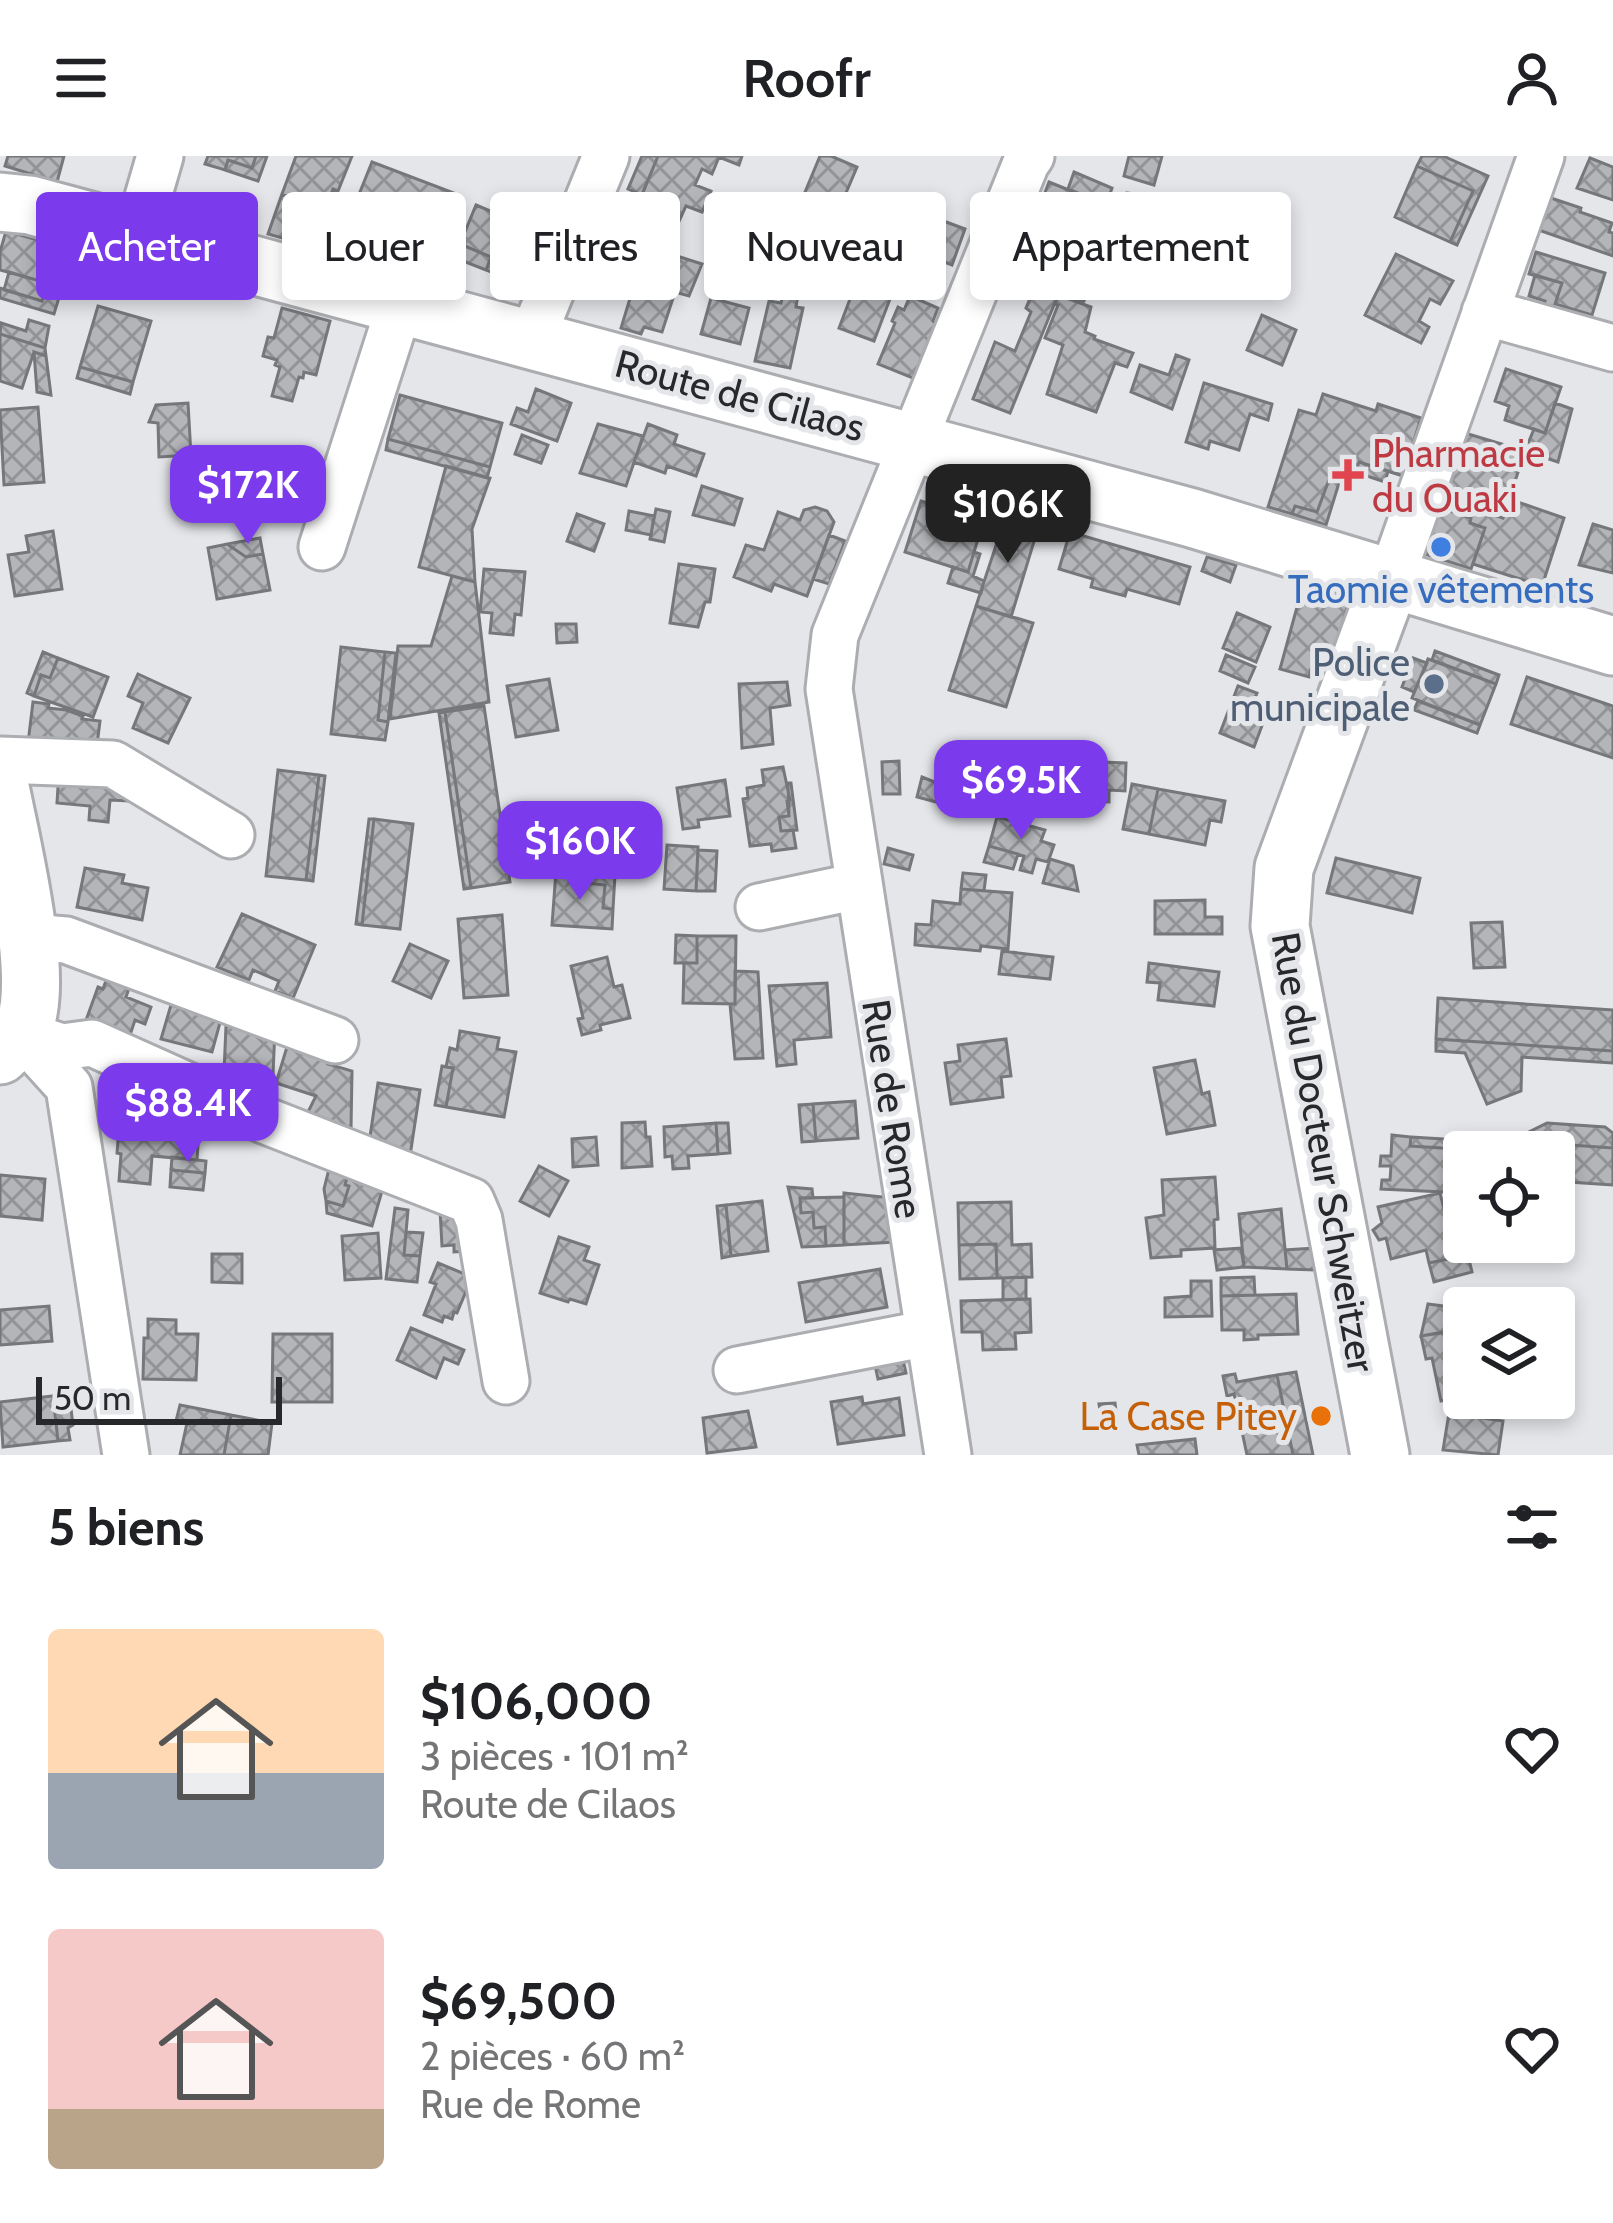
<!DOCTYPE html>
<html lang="fr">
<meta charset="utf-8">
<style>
:root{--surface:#fff;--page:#f2f2f2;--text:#202124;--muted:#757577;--accent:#7c3aed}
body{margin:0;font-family:Cabin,sans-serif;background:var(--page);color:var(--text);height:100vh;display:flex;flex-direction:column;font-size:45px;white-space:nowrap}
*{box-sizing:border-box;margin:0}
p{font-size:39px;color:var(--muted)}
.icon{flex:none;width:66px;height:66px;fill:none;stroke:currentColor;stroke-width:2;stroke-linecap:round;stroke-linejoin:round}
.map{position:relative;height:1299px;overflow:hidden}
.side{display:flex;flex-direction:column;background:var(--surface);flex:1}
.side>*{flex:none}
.guide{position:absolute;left:36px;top:36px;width:1542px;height:108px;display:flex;gap:24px}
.buttons{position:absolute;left:1443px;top:975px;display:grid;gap:24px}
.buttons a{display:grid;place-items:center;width:132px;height:132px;border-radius:12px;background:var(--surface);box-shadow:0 6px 18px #0003;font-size:60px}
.scale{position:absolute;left:36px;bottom:30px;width:246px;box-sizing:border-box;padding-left:12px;border:6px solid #272829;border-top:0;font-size:33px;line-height:42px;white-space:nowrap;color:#272829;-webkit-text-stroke:9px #e4e6ea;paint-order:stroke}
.price{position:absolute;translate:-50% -102px;padding:0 27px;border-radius:24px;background:var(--accent);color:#fff;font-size:39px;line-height:78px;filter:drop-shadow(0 3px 6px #0008)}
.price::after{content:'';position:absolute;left:50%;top:72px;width:36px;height:27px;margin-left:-18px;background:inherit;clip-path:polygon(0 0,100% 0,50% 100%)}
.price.active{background:#222;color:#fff}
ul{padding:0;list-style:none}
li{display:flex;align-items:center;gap:36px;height:300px;padding:0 48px}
li span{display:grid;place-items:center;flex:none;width:336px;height:240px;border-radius:12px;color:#555}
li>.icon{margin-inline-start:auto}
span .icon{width:144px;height:144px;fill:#fffc;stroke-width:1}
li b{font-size:51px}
h2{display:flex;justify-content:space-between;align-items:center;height:144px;padding:0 48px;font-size:51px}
.pill{padding:0 42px;border-radius:12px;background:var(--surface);box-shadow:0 6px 18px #0003;font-size:42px;line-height:108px}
.pill.active{background:var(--accent);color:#fff}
header{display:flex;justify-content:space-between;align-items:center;height:156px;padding:0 48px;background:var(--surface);font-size:54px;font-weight:600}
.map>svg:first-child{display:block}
.building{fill:url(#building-cross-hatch);stroke:#75777a;stroke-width:3}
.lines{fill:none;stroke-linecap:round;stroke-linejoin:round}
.minor-casing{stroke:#abadb0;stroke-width:51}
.major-casing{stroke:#abadb0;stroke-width:63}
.minor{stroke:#fff;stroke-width:45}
.major{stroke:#fff;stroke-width:57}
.health-dot{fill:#e0444e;stroke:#e4e6ea;stroke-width:4.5}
.shop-dot{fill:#3f7fe0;stroke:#e4e6ea;stroke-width:4.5}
.service-dot{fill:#5c6f8a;stroke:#e4e6ea;stroke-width:4.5}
.food-dot{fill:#e8710a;stroke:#e4e6ea;stroke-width:4.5}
.labels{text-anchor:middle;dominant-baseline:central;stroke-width:10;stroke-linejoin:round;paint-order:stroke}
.street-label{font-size:39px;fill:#272829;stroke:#e4e6ea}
.health-label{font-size:39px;fill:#be3a42;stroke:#e4e6ea;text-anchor:start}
.shop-label{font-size:39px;fill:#366cbe;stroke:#e4e6ea}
.service-label{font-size:39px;fill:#4e5e75;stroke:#e4e6ea;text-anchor:end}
.food-label{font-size:39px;fill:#c56008;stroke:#e4e6ea;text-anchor:end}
</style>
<header><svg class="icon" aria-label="menu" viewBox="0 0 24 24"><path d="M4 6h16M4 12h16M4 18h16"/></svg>Roofr<svg class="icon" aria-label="person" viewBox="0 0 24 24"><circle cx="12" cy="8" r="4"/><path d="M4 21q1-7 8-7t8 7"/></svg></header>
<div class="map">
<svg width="1613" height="1299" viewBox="0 0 1613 1299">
<defs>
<pattern id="building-cross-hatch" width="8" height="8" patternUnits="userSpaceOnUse" patternTransform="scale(3)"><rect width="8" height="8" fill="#b3b5b9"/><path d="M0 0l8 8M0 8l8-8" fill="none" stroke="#929396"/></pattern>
</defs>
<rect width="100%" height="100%" fill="#e4e6ea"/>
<!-- building -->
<path class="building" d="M8,0h56l-7,26 -52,-16z
M208,0h48l-4,12 -24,-8 -3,10 -20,-6z
M256,0h11l-9,25 -33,-11 3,-10 24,8z
M296,0h56l-14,35 -5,-2 -10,28 -24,-9 2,-7 -19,-7z
M642,0h16l-16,39 -14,-6z
M658,0h84l-3,9 -20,-8 -7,17 -10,-5 -7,16 16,6 -9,21 -16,-6 -10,22 -41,-17z
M820,0h11l26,11 -23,54 -17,-7 3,-10 -17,-7z
M1129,0h33l-8,29 -30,-9z
M1422,0h21l45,20 -31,69 -7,-3 23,-51 -56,-25z
M1590,2l23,9v33l-36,-12z
M372,6l82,31 -22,57 -82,-33z
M1417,10l56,25 -23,51 -55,-25z
M1074,16l38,16 -6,17 -38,-16z
M1049,26l57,23 -11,26 -56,-23z
M1127,37l16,2 -7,38 -16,-3z
M282,38l19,7 -2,7 24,9 -2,6 -24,-7 -8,24 -21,-6z
M1545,40l36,12 -1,4 32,11 -3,9 4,1v23l-80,-28z
M476,49l31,13 -6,13 33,13 -16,39 -32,-13 5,-13 -31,-13z
M887,50l31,14 -11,25 -30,-14z
M930,60l35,13 -13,36 -36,-14z
M507,62l32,13 -5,13 -33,-13z
M1038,70l47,16 -14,40 17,7 -4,12 -26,-6 5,-13 -41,-13z
M6,75l53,15 -12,37 -47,-13v-18z
M460,88l31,13 -5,13 -31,-12z
M646,90l56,18 -13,32 -14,-4 -13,40 -18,-5 -3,7 -20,-6z
M1536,96l69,21 -13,42 -37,-11 7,-21 -33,-9z
M1396,98l57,27 -13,23 -10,-5 -11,22 10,6 -8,16 -56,-28z
M866,101l35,13 -27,71 -35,-13z
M9,116l38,11 -5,18 -38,-11z
M746,118l7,3 -6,21 -27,-7 2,-10 15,4 2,-4 5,2z
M1038,119l25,7 -5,13 -25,-6z
M1535,119l27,8 -7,21 37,11 -5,16 -48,-14 6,-16 -16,-5z
M49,121l15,4 -10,33 -54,-16v-10l42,13z
M1034,133l24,6 -48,118 -37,-14 22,-57 20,9 16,-39 -5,-4z
M784,136l14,3 -2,12 7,1 -13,60 -35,-7 14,-60 12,2z
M1058,139l33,12 -6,25 10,4 -1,3 39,14 -6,14 -12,-4 -19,49 -49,-18 16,-49 -18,-7 13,-33 -3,-1z
M910,140l28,12 -5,13 3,2 -23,55 -35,-14 17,-41 -3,-2 6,-14 6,3z
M711,142l38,10 -9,36 -39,-10z
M98,150l53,15 -18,61 -53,-15z
M282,152l48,13 -14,54 -12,-3 -1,6 -4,-1 -7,24 -20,-5 8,-29 -5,-2 2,-5 -14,-4 5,-19 6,1z
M1262,159l34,15 -14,35 -35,-15z
M29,164l20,6 -4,22 -45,-14 1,-11 25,8z
M0,178l45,14 1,8 -12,-4 -12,36 -22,-7z
M34,196l12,4 5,39 -14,-3z
M1176,199l13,5 -17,49 -41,-17 9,-27 29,10z
M80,211l53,15 -3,12 -53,-16z
M1506,213l55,18 -16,46 -40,-13 4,-14 -14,-5z
M1204,227l68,21 -4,16 -18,-6 -11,36 -29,-9 -2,8 -22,-7z
M536,233l35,14 -14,38 -46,-17 6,-16 11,4z
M1323,238l53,17 2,-7 43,14 -18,58 -44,-14 -1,3 -4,-1 -18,10 -2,5 -4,-2 -13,35 -22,-6 -3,8 -24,-7 31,-97 17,5z
M400,239l102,28 -12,44 -102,-28z
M188,247l3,52 -32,2 -1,-34 -9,-1 7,-17z
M1555,247l17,6 -14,53 -33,-11 9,-22 11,4z
M38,251l6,75 -40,3 -4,-75z
M598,268l45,12 -17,50 -46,-13z
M648,268l29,11 -3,9 30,10 -8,22 -29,-10 -2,7 -31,-11z
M1455,274l70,21 -22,67 -51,-17 -1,3 -21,-7z
M522,279l26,10 -7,18 -26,-9z
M388,283l102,28 -3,11 -101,-28z
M1359,306l29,9 -3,11 -30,-10 -16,11 -13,42 -34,-11 3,-8 22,6 13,-35 4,2 2,-5 18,-10 4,1z
M446,310l44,12 -18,51 3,53 -56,-15z
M702,330l40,13 -8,26 -41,-10z
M1509,343l55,19 -22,68 -69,-22 12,-36 -15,-5 1,-5 -23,-8 4,-9 51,17z
M921,345l26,8 -2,8 36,12 -13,43 -63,-20z
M1426,347l45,15 -1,5 15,5 -14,41 -61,-20z
M815,351l12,4 7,11 -27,74 -33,-12 -3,7 -37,-14 12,-32 18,5 14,-38 22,8 4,-10z
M656,353l14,3 -6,30 -14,-3z
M629,355l25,5 -3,19 -25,-5z
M577,358l27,10 -10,27 -27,-10z
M1006,359l33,10 -28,92 -35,-11z
M1593,368l20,6v43l-34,-8z
M53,375l9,58 -47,7 -7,-41 21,-3 -3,-16z
M1070,376l120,35 -11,37 -52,-15 -2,7 -34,-9 2,-8 -34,-10z
M829,379l16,6 -16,43 -16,-5z
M260,382l3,16 -17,3 -19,-13z
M227,388l19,13 17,-3 7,36 -53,9 -9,-51z
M974,396l6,2 -7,22 11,5 -3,12 -33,-10 5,-16 15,5z
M1207,401l29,8 -6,17 -28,-11z
M679,408l36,5 -5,33h-5l-7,25 -28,-4z
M484,413l41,3 -4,43 -6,-1 -2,21 -23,-2 2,-20 -12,-1z
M452,420l23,6 14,120 -99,17 8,-73h33z
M1305,422l47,14 -18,59 -17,-4 -8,30 -29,-8z
M976,450l57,17 -27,84 -57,-17z
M1237,457l33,14 -14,35 -33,-14z
M556,468h20l1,18 -20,1z
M341,491l44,5 -7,68 10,2 -3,18 -54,-6z
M1435,495l64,24 -3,9 -64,-24z
M43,496l15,6 -8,20 -9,-3 -7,21 -7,-3z
M385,496l11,1 -8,69 -10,-2z
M1226,499l29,12 -7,16 -28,-12z
M58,502l50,19 -15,40 -59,-21 7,-21 9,3z
M1413,502l14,5 -13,29 -12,-5z
M1428,503l68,25 -16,41 -68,-27z
M138,518l52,24 -22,45 -35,-15 10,-25 -15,-7z
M1527,521l86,29v52l-102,-34z
M549,523l9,51 -42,7 -9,-51z
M787,526l3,23 -20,3 3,36 -31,4 -3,-64z
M1238,530l19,7 -7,17 16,5 -12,32 -34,-14z
M1418,545l62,24 -3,8 -63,-23z
M33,546l16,2 -1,4 18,2 17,6 -1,3 18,2 -3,24 -69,-2z
M484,550l26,176 -39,6 -26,-176z
M445,556l26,176 -7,1 -25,-176z
M899,605l1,33h-17l-1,-32z
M1075,605l51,2 -1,28 -16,-1v12l-19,-1v-7l-16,-1z
M783,611l7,33 -3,1 2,15 -10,1 2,14 12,-1 3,18 -24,3 -1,-7 -21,2 -7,-47 5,-1 -1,-10 17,-3 -2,-15z
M278,614l41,5 -13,105 -40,-4z
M59,615l71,11 -1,19 -19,-1 -2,22 -19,-2 1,-14 -33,-3z
M319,619l6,1 -12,105 -7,-1z
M922,621l25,10 -4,17 -26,-7z
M725,624l5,36 -32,4 1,7 -16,2 -6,-41z
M788,627h3l6,47 -16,1 -2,-14 10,-1z
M1132,628l26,5 -9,45 -26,-5z
M1158,633l67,12 -4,21 -11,-2 -5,25 -56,-11z
M997,661l48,13 -4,11 13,4 -6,17 -12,-3 -4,14 -12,-3 4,-14 -35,-10z
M369,663h5l-12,106 -6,-1z
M374,663l39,5 -13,105 -38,-4z
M667,689l31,2 -2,44 -32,-2z
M989,690l29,8 -5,15 -29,-7z
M888,692l25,7 -4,15 -25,-6z
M698,694l19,1 -2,40h-19z
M1336,702l84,20 -8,35 -85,-20z
M1050,703l23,7 5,25 -35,-8z
M85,712l39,7 -2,8 26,5 -6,32 -65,-13z
M556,715l30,2 -1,10 20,2 -2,23 10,1 -1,20 -60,-4z
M586,717l29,2 -2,34 -10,-1 2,-23 -20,-2z
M963,717l23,2 -2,16 -23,-2z
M961,733l51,4 -4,56 -27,-3 -1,5 -65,-6 1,-21 15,1 2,-24 27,3z
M1205,744v17h17v17h-67v-33z
M242,758l73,31 -22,53 -18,-7 4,-10 -26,-11 -4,10 -32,-13z
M502,759l6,80 -44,3 -6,-79z
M1502,766l3,45 -31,1 -3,-45z
M676,779l21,1v27h-22z
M697,780h39l-1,68 -52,-1 1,-40h13z
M410,788l38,17 -17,37 -38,-17z
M1002,795l51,6 -3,22 -51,-5z
M607,801l7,30 8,-2 8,33 -30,7 1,5 -19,5 -4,-16 5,-1 -12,-52z
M1149,807l70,9 -5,34 -56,-6 2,-17 -13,-1z
M735,815l23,1 5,86 -28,1 -5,-55h5z
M108,819l23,8 -5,14 25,10 -6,17 -10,-4 -6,18 -44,-15 13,-36 5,2z
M827,827l4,54 -37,3 2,24 -19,2 -8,-80z
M1438,842l175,12v41l-177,-12z
M171,849l50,14 -9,33 -51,-13z
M226,870l49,3 -3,68 -57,-2 1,-24 8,1z
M460,875l39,7 -2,11 19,3 -12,65 -58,-10 7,-39 -7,-1 4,-19 7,2z
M290,881l42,12 -4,15 24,7 -1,58 -43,-17 8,-16 -40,-13z
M1006,883l5,37 -10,1 2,20 -52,7 -6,-41 15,-2 -2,-16z
M1436,883l177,12v12l-91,-6 -1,34 -34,13 -22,-51 -29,-2z
M1195,904l7,34 7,-2 6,33 -48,9 -13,-66z
M442,910l11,2 -7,39 -11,-2z
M128,925l73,19 -4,60 -45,-4 -2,28 -31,-3 2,-27 -4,-1 5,-59h5z
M378,927l42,7 -10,66 -42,-6z
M855,945l3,37 -42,3 -3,-37z
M813,948l3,37 -14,1 -3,-37z
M645,966l1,15h4l2,29 -30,2v-45z
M716,967h12l2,30 -12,1z
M716,967l2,31 -30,2 1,12 -16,1 -1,-13 -7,1 -1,-30z
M1547,967l58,4 8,6v15l-84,-6v-10z
M1392,979l19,2 -1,9 97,6h-43v41l-83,-4 1,-9h8l1,-14h-11l1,-10h10z
M596,981l2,28 -25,2 -1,-28z
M1411,981l97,6 -1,9 -97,-6z
M1529,986l84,6v37l-59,-4v-29h-28z
M172,1001l34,4 -1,12 -34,-3z
M331,1005l19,6 -5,18 4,1 -6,20 -17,-5 -2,-12z
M539,1010l29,15 -19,35 -29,-15z
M350,1011l36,10 -14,49 -45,-13 -1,-12 17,5 6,-20 -4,-1z
M171,1014l34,3 -2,17 -33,-3z
M0,1019l45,4 -3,41 -42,-4z
M1215,1021l3,42 -4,1 1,28 -34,2v6l-30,2 -5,-40 18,-3 -2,-35z
M788,1031l24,2 1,9h-13l1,15 12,-1 1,16 11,-1 1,19 -24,1z
M844,1037l49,5 2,44 -51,3z
M1440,1037l15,62 12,-3 1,3 -39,8 -3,-13 -35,9 -5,-21 -7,2 -6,-10 9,-7 -4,-16z
M844,1041v48l-18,1 -1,-19 -11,1 -1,-16 -12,1 -1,-15z
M762,1045l6,50 -37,5 -5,-51z
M1011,1046l1,43 19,-1 1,33 -35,1 -1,-34 -37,1 -1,-42z
M726,1049l5,51 -9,2 -5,-52z
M395,1052l13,2 -4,45 16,1 -3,26 -31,-3z
M465,1052l3,43 -14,1v-7l-12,1 -2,-36z
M1281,1053l6,60 -43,-2 -5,-53z
M406,1076l17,1 -3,23 -16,-1z
M378,1077l3,45 -36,2 -3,-44z
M559,1081l30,10 -5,13 15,5 -13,39 -16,-5 -2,3 -28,-9z
M996,1088l1,34 -37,1 -1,-34z
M1241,1092l3,19 -27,3 -3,-20z
M1314,1092l1,22 -28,-1 -2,-19z
M212,1098h30v29l-30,-1z
M1468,1099l4,17 -38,10 -5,-19z
M438,1107l34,14 -15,36 -3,-1 -2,7 -8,-3 -2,6 -18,-7 12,-31 -6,-2z
M880,1113l7,38 -81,15 -7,-39z
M1026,1121v22l-23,1v-22z
M1254,1121l1,18 -34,1v-18z
M1191,1125h20l1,35 -47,1v-19l26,-2z
M1296,1138l2,40 -40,1v4l-14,1v-10h-22l-1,-34z
M1030,1143l1,33 -16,1 1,16 -33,1 -1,-18h-20l-1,-31z
M1428,1148l24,3 -4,25 -27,4z
M49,1150l3,35 -52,4v-35z
M148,1163l28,1v14h22l-2,46 -53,-1 1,-41h4z
M411,1172l53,22 -6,14 -14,-6 -8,20 -39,-18z
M1460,1173l4,21v46l-23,5 -9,-43 -6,1 -5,-23z
M273,1178h59v68h-60z
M902,1199l4,18 -28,6 -4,-18z
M1296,1216l17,83h-20l-16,-80z
M1235,1218l2,8 40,-7 16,80h-46l-13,-61 -7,2 -4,-20z
M65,1239l1,12 5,2 2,16 -5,3 2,12 -12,1 -5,-45z
M53,1240l5,45 -55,6 -3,-45z
M862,1241l1,7 36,-6 5,37 -66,9 -7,-42z
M1115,1247l3,25 -15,2 -4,-26z
M180,1249l51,10 -7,40h-44l7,-32 -11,-2z
M748,1255l8,36 -49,6 -4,-35z
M1449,1257l54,8 -5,34 -55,-5z
M231,1259l41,8 -4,32h-44z
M1195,1283l2,16h-58l-2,-10z"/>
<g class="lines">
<!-- minor casing -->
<g class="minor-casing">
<path id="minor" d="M137,79l23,-79
M1485,156l128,36
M531,184l75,-184
M322,391l78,-242
M1391,422l150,-422
M0,604l113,4 118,71
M759,751l99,-21
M29,781l37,3 269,100
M21,878l41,13 30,-4 172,77 207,81 8,19 27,161
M21,878l48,53 57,368
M737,1214l192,-37
M948,1299l-119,-766 6,-54 191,-472 5,-7"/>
</g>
<!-- major casing -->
<g class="major-casing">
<path id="major" d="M0,46l30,3 1162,313 421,128
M0,631c10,52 49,204 20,248 -5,7 -14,14 -20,20
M1380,1299l-100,-529 4,-58 107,-290"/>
</g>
<!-- minor -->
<use href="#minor" class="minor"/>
<!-- major -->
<use href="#major" class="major"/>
</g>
<!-- markers -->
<path class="health-dot" d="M1342 301h12v12h12v12h-12v12h-12v-12h-12v-12h12z"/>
<circle class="shop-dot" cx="1441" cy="391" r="12"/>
<circle class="service-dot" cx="1434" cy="528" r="12"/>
<circle class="food-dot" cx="1321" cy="1260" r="12"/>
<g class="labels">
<!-- street labels -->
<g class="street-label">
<text transform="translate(740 239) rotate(15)">Route de Cilaos</text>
<text transform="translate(893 953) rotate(81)">Rue de Rome</text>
<text transform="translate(1324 996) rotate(80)">Rue du Docteur Schweitzer</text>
</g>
<!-- health labels -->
<g class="health-label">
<text x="1372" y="297">Pharmacie<tspan x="1372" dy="45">du Ouaki</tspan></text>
</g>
<!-- shop labels -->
<g class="shop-label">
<text x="1441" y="433">Taomie vêtements</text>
</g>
<!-- service labels -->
<g class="service-label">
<text x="1410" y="506">Police<tspan x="1410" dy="45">municipale</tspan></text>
</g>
<!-- food labels -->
<g class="food-label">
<text x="1297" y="1260">La Case Pitey</text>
</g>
</g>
</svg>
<div class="buttons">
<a><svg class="icon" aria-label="locate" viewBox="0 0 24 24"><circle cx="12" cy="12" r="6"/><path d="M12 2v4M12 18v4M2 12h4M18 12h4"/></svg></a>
<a><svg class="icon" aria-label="layers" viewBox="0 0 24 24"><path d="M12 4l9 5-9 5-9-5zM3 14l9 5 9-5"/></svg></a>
</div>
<div class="scale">50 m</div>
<b class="price" style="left:248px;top:391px">$172K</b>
<b class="price active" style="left:1008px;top:410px">$106K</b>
<b class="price" style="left:1021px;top:686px">$69.5K</b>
<b class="price" style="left:580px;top:747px">$160K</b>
<b class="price" style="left:188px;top:1009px">$88.4K</b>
<div class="guide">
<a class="pill active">Acheter</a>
<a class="pill">Louer</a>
<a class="pill">Filtres</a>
<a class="pill">Nouveau</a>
<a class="pill">Appartement</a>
</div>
</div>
<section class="side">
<h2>5 biens<svg class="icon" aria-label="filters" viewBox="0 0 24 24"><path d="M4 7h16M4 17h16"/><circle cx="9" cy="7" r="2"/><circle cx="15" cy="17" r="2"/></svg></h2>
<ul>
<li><span style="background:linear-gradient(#ffd9b3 60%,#9aa5b1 0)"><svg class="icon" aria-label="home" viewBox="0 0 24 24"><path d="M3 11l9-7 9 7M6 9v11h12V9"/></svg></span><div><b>$106,000</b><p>3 pièces · 101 m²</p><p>Route de Cilaos</p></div><svg class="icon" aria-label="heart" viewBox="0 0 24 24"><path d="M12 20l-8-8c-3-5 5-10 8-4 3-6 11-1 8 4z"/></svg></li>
<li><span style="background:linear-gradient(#f6c9c9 75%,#b9a48a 0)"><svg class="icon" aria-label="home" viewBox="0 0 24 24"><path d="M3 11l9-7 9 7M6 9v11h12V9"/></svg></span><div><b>$69,500</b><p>2 pièces · 60 m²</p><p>Rue de Rome</p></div><svg class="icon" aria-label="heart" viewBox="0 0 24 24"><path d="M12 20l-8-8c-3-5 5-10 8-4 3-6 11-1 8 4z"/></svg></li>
</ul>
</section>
